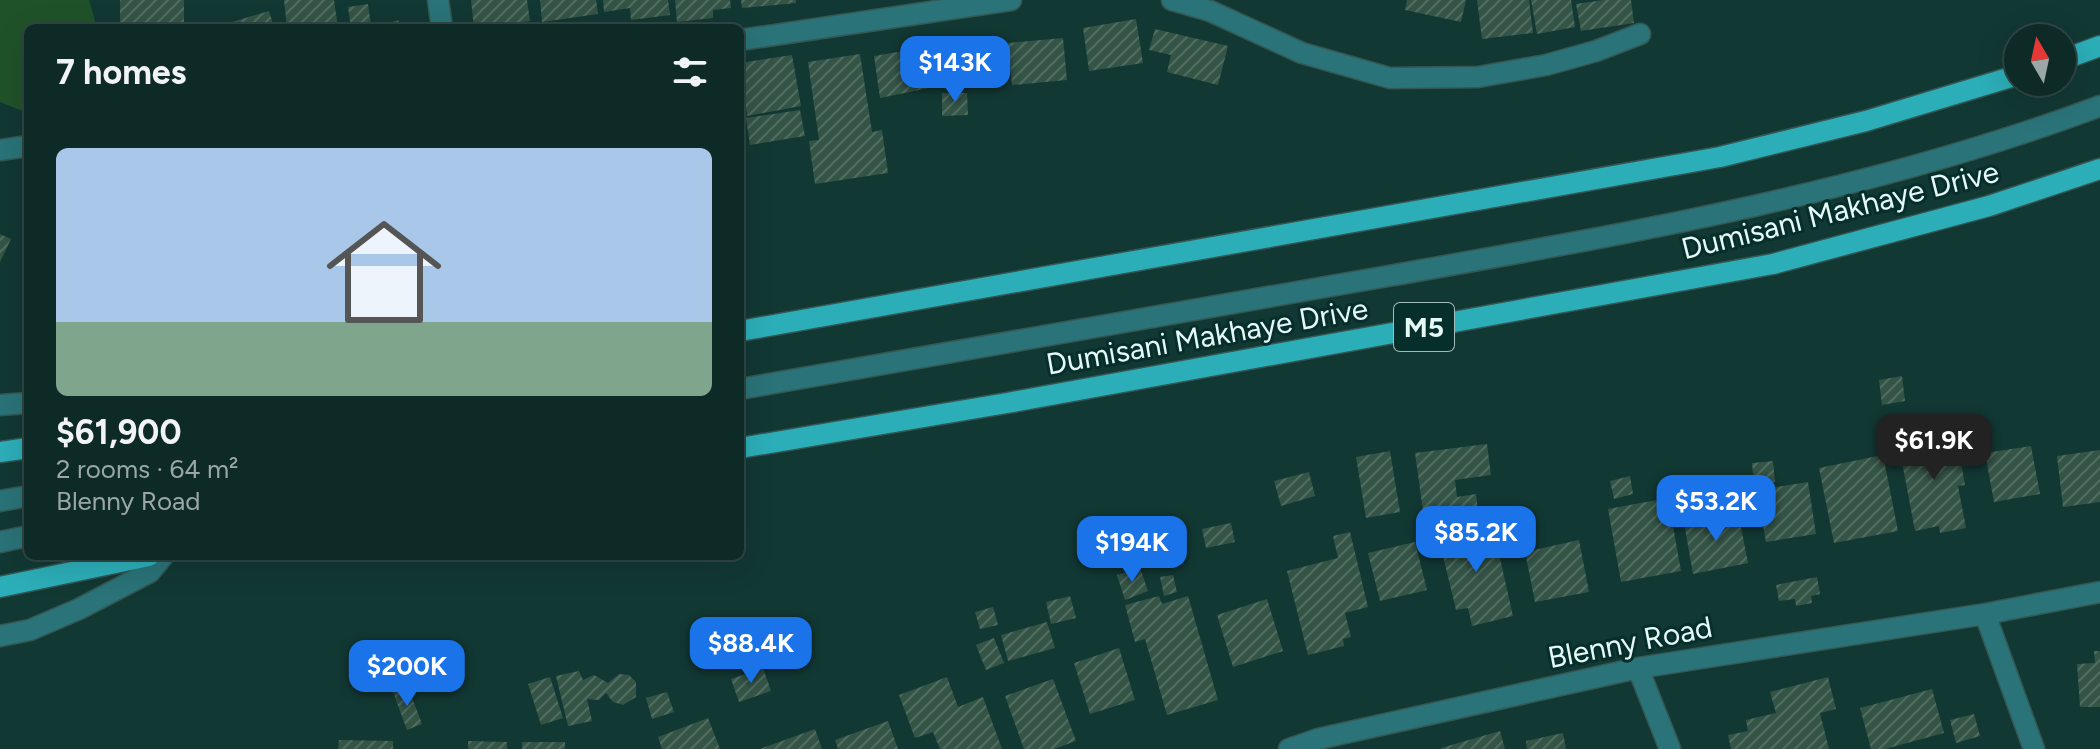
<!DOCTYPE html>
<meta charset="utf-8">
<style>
:root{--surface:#0e2a27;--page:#17322f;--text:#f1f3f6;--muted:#9ba7a7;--line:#2e4644;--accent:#1a73e8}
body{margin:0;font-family:Figtree,sans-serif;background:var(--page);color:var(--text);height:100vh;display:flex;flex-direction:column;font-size:30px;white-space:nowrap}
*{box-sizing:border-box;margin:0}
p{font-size:26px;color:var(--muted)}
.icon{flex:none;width:44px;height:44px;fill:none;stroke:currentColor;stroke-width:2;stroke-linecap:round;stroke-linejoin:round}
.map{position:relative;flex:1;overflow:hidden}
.sheet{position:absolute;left:24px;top:24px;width:720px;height:536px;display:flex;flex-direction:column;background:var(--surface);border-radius:12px;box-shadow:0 8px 32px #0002,0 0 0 2px var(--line)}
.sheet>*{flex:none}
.needle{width:52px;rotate:351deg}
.fabs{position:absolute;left:2004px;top:24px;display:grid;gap:16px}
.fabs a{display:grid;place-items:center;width:72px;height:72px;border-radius:50%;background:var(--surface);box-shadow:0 8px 32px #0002,0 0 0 2px var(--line);font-size:40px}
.price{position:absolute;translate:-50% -68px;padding:0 18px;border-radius:16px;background:var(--accent);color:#fff;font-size:26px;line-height:52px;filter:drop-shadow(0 2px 4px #0008)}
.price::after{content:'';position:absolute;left:50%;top:48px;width:24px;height:18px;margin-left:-12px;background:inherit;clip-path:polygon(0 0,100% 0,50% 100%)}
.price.on{background:#222;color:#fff}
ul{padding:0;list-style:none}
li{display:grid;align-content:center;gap:16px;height:424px;padding:0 32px}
li span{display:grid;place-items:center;height:248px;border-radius:12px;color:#555}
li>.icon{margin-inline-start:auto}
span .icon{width:144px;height:144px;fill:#fffc;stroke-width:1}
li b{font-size:34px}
h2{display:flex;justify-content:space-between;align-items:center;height:96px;padding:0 32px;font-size:34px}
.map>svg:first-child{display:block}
.grass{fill:#205229}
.building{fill:url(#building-hatch)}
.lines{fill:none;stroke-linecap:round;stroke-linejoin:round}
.service-casing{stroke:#345753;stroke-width:23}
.minor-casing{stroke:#345753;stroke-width:23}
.primary-casing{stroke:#345753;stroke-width:23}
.service{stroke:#2a7378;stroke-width:20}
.minor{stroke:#2a7378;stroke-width:20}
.primary{stroke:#2caeb8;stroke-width:20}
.labels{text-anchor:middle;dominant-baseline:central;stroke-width:6;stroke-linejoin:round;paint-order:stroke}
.shield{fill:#062e2a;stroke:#a2bcb9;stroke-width:2}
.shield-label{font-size:28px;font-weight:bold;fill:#e5f9f6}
.street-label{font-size:30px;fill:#e5f9f6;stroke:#062e2a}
</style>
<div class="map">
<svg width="2100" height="749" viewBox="0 0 2100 749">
<defs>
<pattern id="building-hatch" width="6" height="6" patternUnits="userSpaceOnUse" patternTransform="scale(2)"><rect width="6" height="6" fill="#345446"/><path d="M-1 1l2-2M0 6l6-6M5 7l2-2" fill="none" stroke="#516d61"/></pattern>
</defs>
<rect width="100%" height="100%" fill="#123834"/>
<!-- grass -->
<path class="grass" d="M0,0h89l8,28h-69v85l-28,-11z"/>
<!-- building -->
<path class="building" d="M120,0h64v28h-64z
M284,0h50l4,28h-51z
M471,0h56l3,21 -56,7z
M540,0h56l2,14 -56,8z
M603,0h65l2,15 -39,5 -1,-12 -26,4z
M675,0h55l1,8 -18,2v8l-36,4z
M741,0h55v3l-54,5z
M1407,0h59l-5,22 -56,-12z
M1477,0h52l4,33 -51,6z
M1531,0h40l4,27 -38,7z
M1603,0h28l3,23 -53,8 -5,-27z
M368,4l3,21 -20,3 -3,-21z
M269,11l5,17h-41l-1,-6z
M1136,19l7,44 -54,8 -6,-43z
M398,20l3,8h-25z
M1155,29l73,17 -10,39 -51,-13 4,-17 -22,-5z
M994,37l6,42 -53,8 -6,-41z
M1063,38l4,42 -55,5 -4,-42z
M927,47l7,40 -54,11 -6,-42z
M860,54l12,78 10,-2 6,43 -73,11 -6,-43 10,-1 -11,-78z
M792,55l9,51 -54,10 -7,-53z
M942,93h25l1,22 -26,1z
M800,110l5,26 -55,9 -4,-27z
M0,234l11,5 -11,23z
M1902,376l3,25 -23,4 -3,-25z
M1946,432l2,11 9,-2 8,44 -7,1 8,42 -26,5 -1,-7 -24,5 -17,-90z
M1487,444l4,31 -36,5 2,17 19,-3 3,25 -54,7 -10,-73z
M2031,446l9,48 -46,8 -9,-49z
M2100,450v52l-37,5 -6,-51z
M1390,451l10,61 -34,6 -10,-61z
M1883,455l15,76 -64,12 -15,-75z
M1773,461l2,21 -21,2 -2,-21z
M1309,472l6,24 -34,10 -7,-25z
M1630,476l3,18 -19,5 -4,-18z
M1808,482l8,52 -50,8 -9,-52z
M1668,498l13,73 -60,11 -13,-73z
M1738,512l10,51 -55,11 -9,-51z
M1231,523l4,19 -29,6 -4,-19z
M1492,523l21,93 -41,10 -4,-18 -12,2 -18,-75z
M1350,532l18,75 -23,6 6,24 -8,2 1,7 -36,9 -21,-84 51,-13 -5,-22z
M1579,540l10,52 -54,10 -10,-50z
M1415,542l12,48 -47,11 -12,-48z
M1140,568l8,23 -23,9 -8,-25z
M1173,575l4,17 -13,4 -4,-19z
M1817,577l3,17 -9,2 1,7 -16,3 -1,-7 -16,2 -3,-16z
M1070,596l6,22 -25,6 -5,-22z
M1159,596l3,8 26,-8 30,104 -51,15 -22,-76 -10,3 -10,-37z
M1267,599l16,52 -50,16 -16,-52z
M993,607l5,18 -18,4 -5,-17z
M1047,622l8,26 -47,13 -7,-26z
M994,638l10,25 -18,7 -10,-25z
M1119,648l16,52 -45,14 -16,-51z
M2094,651h6v56h-20l-3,-43 18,-1z
M763,668l8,23 -32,11 -8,-23z
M579,671l4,9 11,-5 14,8 11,-9 10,1 7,7v15l-13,8 -10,-3 -7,-9 -7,7 -12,-1 5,22 -24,5 -12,-50z
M550,677l13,41 -22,7 -13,-41z
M947,677l11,30 25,-10 19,52h-62l-7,-17 -18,6 -16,-43z
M1828,677l8,32 -16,4 9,36h-98l-3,-14 20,-4 -2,-11 30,-7 -6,-21z
M1053,679l23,62 -22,8h-30l-19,-53z
M408,687l14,37 -15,6 -14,-38z
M1932,689l12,44 -59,16h-14l-11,-41z
M667,692l7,20 -22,7 -6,-21z
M1974,714l6,22 -24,7 -6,-23z
M708,718l12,31h-58l-4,-12z
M888,721l10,28h-60l-3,-9z
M815,729l7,20h-62z
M1500,731l5,18h-64v-1z
M1563,733l3,16h-39l-1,-8z
M339,740l54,1v8h-55z
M468,741l39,1v7h-39z
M522,742h43v7h-43z"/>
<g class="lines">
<!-- service casing -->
<g class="service-casing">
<path id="service" d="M740,389c218,-38 436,-76 654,-114 238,-42 479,-84 706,-169
M0,405l28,-2
M0,501l28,-5
M0,542l28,-6
M0,636l30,-6 49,-21 71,-37 13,-16"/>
</g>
<!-- minor casing -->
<g class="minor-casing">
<path id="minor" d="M438,0l4,28
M1172,0l38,11 92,42 88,25 88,-1 68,-12 50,-14 44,-17
M740,40l271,-40
M0,150l28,-4
M1985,614l49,135
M1638,668l32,81
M1289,749l29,-10 320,-71 347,-54 115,-22"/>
</g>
<!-- primary casing -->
<g class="primary-casing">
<path id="primary" d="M2062,60l38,-14
M740,331l980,-174 146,-36 152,-46
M740,448l267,-45 766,-139 216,-58 111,-37
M0,452l28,-4
M0,587l149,-31"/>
</g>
<!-- service -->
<use href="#service" class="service"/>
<!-- minor -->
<use href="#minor" class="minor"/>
<!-- primary -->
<use href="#primary" class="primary"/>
</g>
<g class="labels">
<!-- shield labels -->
<rect class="shield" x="1394" y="303" width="60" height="48" rx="6"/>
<g class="shield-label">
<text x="1424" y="327">M5</text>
</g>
<!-- street labels -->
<g class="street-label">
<text transform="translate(1840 210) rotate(-14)">Dumisani Makhaye Drive</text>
<text transform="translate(1207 336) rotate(-10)">Dumisani Makhaye Drive</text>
<text transform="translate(1630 642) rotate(-11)">Blenny Road</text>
</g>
</g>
</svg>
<div class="fabs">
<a><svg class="needle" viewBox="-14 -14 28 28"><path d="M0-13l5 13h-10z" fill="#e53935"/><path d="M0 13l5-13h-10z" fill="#9ba7a7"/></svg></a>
</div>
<b class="price" style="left:955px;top:104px">$143K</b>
<b class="price on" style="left:1934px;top:482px">$61.9K</b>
<b class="price" style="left:1716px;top:543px">$53.2K</b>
<b class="price" style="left:1476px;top:574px">$85.2K</b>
<b class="price" style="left:1132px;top:584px">$194K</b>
<b class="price" style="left:751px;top:685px">$88.4K</b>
<b class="price" style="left:407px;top:708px">$200K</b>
<section class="sheet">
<h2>7 homes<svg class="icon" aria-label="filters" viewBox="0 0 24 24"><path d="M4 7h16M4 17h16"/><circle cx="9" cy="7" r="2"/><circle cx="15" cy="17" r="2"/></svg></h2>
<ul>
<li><span style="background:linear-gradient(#a9c7e8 70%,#7fa58c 0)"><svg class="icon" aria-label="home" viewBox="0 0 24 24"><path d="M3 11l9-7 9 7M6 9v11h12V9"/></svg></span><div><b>$61,900</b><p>2 rooms · 64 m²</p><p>Blenny Road</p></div></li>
</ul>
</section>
</div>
